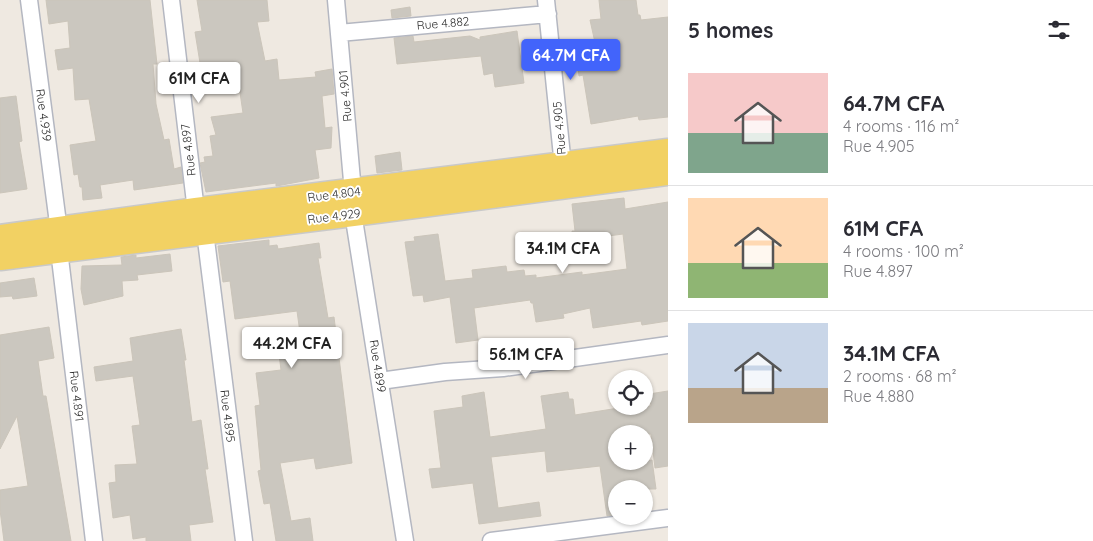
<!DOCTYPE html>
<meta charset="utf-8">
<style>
:root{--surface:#fff;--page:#f7f7f7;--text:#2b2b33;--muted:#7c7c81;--line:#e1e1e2;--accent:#4264fb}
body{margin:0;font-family:Quicksand,sans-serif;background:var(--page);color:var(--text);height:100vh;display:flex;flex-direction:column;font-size:19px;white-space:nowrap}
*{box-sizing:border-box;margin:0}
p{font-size:16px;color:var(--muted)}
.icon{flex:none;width:28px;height:28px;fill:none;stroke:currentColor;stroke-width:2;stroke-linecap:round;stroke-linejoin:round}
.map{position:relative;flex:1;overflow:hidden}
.drawer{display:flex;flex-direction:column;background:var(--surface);width:425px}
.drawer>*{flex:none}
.buttons{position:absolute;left:608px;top:370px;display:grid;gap:10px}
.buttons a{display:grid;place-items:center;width:45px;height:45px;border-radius:50%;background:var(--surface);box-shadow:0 1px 4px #0004;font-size:25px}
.price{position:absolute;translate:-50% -42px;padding:0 11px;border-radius:5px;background:#fff;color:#222;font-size:16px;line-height:32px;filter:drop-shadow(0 1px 2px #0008)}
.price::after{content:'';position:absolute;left:50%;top:30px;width:15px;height:11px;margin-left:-8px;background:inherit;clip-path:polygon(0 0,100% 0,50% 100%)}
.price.active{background:var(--accent);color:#fff}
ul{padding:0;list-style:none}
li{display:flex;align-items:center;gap:15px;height:125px;padding:0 20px}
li+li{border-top:1px solid var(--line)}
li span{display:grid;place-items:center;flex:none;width:140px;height:100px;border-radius:0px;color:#555}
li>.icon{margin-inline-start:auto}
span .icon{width:60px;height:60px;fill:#fffc;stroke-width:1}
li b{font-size:21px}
h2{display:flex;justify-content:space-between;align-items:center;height:60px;padding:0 20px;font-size:21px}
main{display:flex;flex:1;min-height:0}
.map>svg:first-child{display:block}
.building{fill:#cbc7bf;stroke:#cbc5ba}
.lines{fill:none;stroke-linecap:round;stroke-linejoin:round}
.minor-casing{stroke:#b4b7c1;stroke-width:19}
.primary-casing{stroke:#c9c9c9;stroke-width:29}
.minor{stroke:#fff;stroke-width:16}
.primary{stroke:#f2d163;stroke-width:26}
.labels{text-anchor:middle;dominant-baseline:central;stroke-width:4;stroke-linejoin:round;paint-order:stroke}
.street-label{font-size:12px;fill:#2e2e2e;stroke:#fff}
</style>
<main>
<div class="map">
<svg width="668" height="541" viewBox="0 0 668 541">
<rect width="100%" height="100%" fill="#efe9e1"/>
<!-- building -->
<path class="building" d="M46,0h104l7,64h-4l3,40 8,36 5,-1 5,30 7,-2 2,16 -49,7 -1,-10 -33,5 2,13 -19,2 -1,-13h-2l-2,-13 -4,1 -4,-30 26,-4 -7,-42 -14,1 -2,-32 -15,2 -3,-20 15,-2 -2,-27 -19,3z
M197,0h70l2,21 -12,1 8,39 12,-2 2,21 37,-3 -1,-5 17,-3 2,25 -12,2 3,32 7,-1 -1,21 -16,2 4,28 -37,7 -6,1v-3l-70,9 -6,-29 5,-1 -1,-5 9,-1 -3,-20 6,-1 -5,-18 32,-4 -5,-34 -7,1 -1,-9 -13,2 -1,-6 -15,2 -6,-37 7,-1z
M599,0h37l2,15h2l1,5 27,-3v100l-29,3 -1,-4 -47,8 -8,-49 -4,1 -2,-18 21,-2 -8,-36 11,-1z
M410,7l1,9 -19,2 -1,-8z
M517,31l7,52 -29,4 -2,-14 -9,2 -3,-19 -84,8 -3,-26 19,-2 1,6 56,-6 10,4v-3z
M16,96l6,45 -3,1 8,47 -27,4v-95z
M400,152l2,18 -25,3 -2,-17z
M624,198l1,11 43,-7v119l-26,4 -1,-4 -48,7 -3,-20 -27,6 1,4 -28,4 -3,-19h-2l-1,-3 -56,8 4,32 -22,3 -6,-46 -26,5 -1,-7 -10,1 -8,-54 10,-1 -1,-4 24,-3 7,47 28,-3 -1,-8 34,-4 1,6 17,-2 1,6 11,-1v3l46,-6v3l45,-6 -4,-35 -30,4 1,5 -20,3 -2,-15h3l-3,-27z
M269,240v6l8,-1 1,4 41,-6 2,15h-3l10,60 6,-1 18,146 -36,6 -2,-11 -34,5 11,58 19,-3 3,23h-37l-6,-38 -6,1 -6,-33 3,-1 -6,-64 5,-1 -4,-32 25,-3 -3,-24 13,-2v-3l10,-1 -4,-29 -62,8 -5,-38 -7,1 -5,-36z
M170,254l2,17 -35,4 1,5 -16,1 1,15 -39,9 -3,-16 1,-23 40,-1 -1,-8 15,-2v3z
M34,278l3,18 -24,3 -1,-3 -12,1v-14z
M49,327l5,31 -16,3 5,35h3l25,145h-67l-4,-31v-20l28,-4 -11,-70 -17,33v-114z
M181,329l5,31h-2l8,62 9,-2 7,49h-3l8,53 -24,3 2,16h-45v-4l-13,2 -3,-24 -17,3 -4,-35 7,-1 -1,-17 22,-1 -5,-38 8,-1 -7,-49 -37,5 -2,-14 39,-6 -3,-23z
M668,391v75l-13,2 -4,-34h-35v31l36,-5 4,29h-40v26l-9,1 -7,-50 -53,6 -2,-21 -54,6 7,51 41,-6 2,14 -62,8 -6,-41 -41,5 -3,-19 12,-1 -7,-57 29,-4 -1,-11 22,-4 6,45 56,-8 -5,-33 27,-4 1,7h4l2,16 56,-9h20l-2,-12z"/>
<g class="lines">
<!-- minor casing -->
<g class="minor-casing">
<path id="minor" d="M29,0l30,231
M171,0l25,211
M336,0l17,192v21l52,328
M546,0l17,166
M339,33l209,-19
M205,232l39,309
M59,250l35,291
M380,381l65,-9 58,-4 165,-23
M491,541l177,-23"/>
</g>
<!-- primary casing -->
<g class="primary-casing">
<path id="primary" d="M0,238l196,-27 472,-59
M0,257l353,-44 315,-41"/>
</g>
<!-- minor -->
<use href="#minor" class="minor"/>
<!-- primary -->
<use href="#primary" class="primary"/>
</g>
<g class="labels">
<!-- street labels -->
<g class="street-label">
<text transform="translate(443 23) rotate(-5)">Rue 4.882</text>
<text transform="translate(345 96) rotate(-95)">Rue 4.901</text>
<text transform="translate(44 115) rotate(82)">Rue 4.939</text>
<text transform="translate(559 128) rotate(-95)">Rue 4.905</text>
<text transform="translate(188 150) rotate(-97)">Rue 4.897</text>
<text transform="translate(334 194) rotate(-7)">Rue 4.804</text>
<text transform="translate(334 216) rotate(-7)">Rue 4.929</text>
<text transform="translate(378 366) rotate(81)">Rue 4.899</text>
<text transform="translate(77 396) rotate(83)">Rue 4.891</text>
<text transform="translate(228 416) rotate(83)">Rue 4.895</text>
</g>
</g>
</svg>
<div class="buttons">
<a><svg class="icon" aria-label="locate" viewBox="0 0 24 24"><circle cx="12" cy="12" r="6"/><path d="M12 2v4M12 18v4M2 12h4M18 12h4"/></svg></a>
<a>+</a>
<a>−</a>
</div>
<b class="price active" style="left:571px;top:81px">64.7M CFA</b>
<b class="price" style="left:199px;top:104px">61M CFA</b>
<b class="price" style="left:563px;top:274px">34.1M CFA</b>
<b class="price" style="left:292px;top:369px">44.2M CFA</b>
<b class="price" style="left:526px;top:380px">56.1M CFA</b>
</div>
<section class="drawer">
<h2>5 homes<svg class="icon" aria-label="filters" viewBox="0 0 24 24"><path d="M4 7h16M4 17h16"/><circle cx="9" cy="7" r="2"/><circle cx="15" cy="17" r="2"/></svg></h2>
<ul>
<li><span style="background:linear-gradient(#f6c9c9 60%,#7fa58c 0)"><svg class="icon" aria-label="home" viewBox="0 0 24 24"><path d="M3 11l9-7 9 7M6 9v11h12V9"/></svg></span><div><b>64.7M CFA</b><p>4 rooms · 116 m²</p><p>Rue 4.905</p></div></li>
<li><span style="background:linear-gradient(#ffd9b3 65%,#8fb573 0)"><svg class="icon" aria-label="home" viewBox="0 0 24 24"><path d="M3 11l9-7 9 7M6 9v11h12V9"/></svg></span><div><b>61M CFA</b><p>4 rooms · 100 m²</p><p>Rue 4.897</p></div></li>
<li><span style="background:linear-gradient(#c9d6e8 65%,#b9a48a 0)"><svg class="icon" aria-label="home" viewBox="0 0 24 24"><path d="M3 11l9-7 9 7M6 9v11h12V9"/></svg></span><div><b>34.1M CFA</b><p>2 rooms · 68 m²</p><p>Rue 4.880</p></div></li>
</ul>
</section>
</main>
